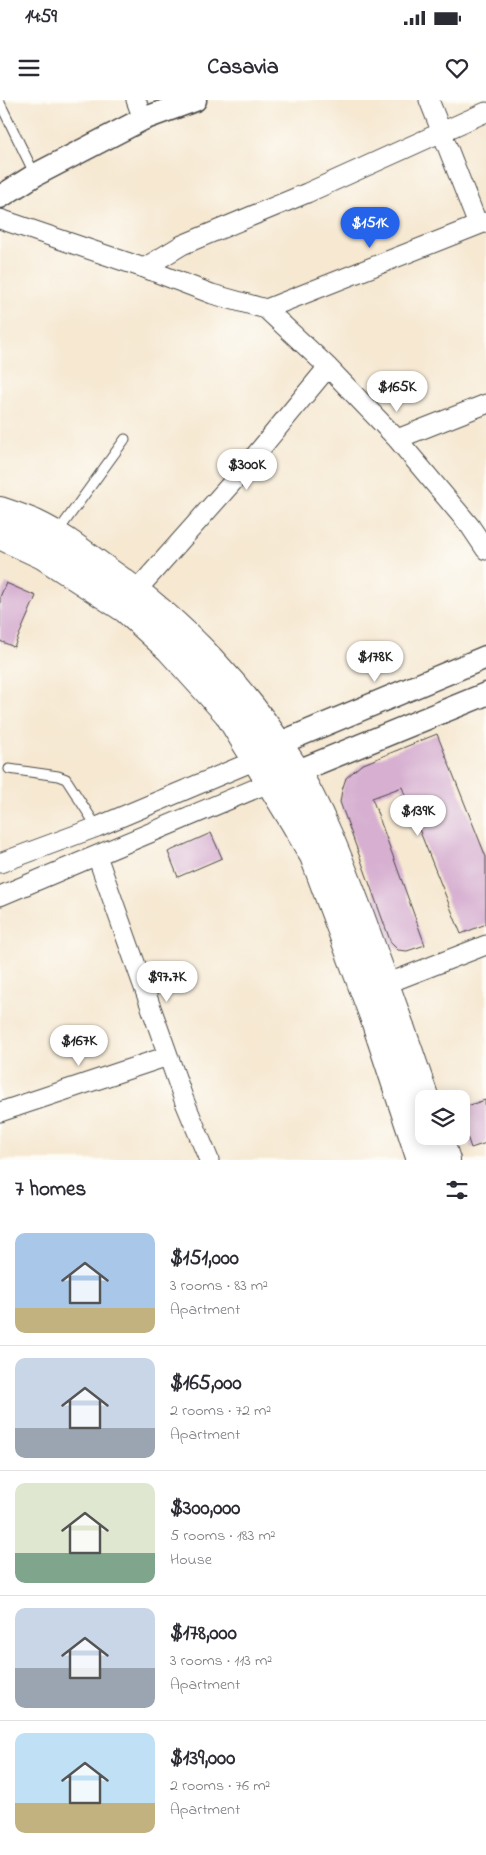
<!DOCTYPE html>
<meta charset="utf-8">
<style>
:root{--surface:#fff;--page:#f7f7f7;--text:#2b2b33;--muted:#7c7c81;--line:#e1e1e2;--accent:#2563eb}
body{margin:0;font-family:"Indie Flower",sans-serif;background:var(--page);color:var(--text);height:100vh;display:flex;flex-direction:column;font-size:19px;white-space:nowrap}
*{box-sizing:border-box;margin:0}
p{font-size:16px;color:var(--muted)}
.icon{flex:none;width:28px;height:28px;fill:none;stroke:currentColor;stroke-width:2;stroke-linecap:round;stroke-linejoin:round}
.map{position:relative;height:1060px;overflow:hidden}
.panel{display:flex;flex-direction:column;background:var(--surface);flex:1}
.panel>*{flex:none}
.fabs{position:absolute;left:415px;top:990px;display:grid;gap:10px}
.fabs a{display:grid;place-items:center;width:55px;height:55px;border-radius:10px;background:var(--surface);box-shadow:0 2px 12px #0003;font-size:25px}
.price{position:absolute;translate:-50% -42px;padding:0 11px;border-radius:18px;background:#fff;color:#222;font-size:16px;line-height:32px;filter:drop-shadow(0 1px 2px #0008)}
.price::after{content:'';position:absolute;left:50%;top:30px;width:15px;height:11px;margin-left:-8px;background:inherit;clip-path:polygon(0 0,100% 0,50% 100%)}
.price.current{background:var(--accent);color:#fff}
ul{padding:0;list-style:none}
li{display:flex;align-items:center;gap:15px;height:125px;padding:0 15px}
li+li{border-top:1px solid var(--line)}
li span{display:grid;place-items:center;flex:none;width:140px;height:100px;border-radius:10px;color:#555}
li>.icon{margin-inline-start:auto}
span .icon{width:60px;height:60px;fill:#fffc;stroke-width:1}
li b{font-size:21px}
h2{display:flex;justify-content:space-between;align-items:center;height:60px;padding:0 15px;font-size:21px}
.status{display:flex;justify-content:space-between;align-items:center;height:35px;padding:0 25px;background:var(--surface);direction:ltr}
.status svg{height:14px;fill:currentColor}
header{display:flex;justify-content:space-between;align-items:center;height:65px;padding:0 15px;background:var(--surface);font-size:22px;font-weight:700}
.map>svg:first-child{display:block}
.building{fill:#d7b0d1}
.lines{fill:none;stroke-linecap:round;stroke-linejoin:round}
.service-casing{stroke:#494744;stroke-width:11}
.minor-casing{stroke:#494744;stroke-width:21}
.tertiary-casing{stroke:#494744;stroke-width:25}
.primary-casing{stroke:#494744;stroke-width:30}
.service{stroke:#fff;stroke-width:9}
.minor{stroke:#fff;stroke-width:19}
.tertiary{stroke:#fff;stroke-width:22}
.primary{stroke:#fff;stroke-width:28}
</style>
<div class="status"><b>14:59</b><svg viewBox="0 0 49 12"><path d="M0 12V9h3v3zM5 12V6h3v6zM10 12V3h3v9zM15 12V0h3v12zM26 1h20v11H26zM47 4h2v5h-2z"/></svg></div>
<header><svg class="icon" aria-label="menu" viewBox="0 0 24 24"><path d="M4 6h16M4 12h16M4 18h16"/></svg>Casavia<svg class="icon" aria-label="heart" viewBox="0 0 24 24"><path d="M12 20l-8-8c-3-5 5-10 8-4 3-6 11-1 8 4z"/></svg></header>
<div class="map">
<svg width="486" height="1060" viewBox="0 0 486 1060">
<rect width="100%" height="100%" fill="#fdfcf7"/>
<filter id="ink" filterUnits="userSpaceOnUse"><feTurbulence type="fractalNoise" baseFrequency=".02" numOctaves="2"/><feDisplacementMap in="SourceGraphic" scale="10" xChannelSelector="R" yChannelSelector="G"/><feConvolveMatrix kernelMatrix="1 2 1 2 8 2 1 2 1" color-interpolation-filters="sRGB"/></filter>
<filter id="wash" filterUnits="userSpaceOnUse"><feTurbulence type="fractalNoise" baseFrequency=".0096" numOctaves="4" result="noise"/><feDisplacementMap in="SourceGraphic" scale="20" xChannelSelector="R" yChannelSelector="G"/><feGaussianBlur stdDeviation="1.12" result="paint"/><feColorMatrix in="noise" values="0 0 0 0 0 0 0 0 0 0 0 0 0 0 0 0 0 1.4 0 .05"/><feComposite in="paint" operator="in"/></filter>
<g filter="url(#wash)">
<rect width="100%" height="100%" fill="#f6e8d1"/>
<g id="blocks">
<!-- building -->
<path class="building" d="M6,483l30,13 -22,51 -14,-6v-44z
M437,634l49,123v67l-25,10 -59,-147 -30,11 53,147 -18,6 -9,-1 -7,-7 -51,-141 2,-12 4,-12 15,-13z
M211,733l11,25 -44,19 -10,-25z
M485,1000l1,43 -15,5 -10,-29v-11z"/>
</g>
</g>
<g filter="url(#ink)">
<use href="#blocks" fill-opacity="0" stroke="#494744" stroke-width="1"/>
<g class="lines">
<!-- service casing -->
<g class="service-casing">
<path id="service" d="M0,3l35,72
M57,433l68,-94
M9,669l49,7 8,3 31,48"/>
</g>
<!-- minor casing -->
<g class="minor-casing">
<path id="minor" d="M136,0l7,19
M429,0l49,125
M0,119l144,49 68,26 54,15 62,58 69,72 73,87 16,24
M144,168l38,-23 125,-52 179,-81
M266,209l220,-87
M397,339l89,-35
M136,491l103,-116 89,-108
M97,756l87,244 25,60
M0,763l97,-36 159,-67
M0,796l271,-114
M386,884l100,-39
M0,1012l168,-56"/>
</g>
<!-- tertiary casing -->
<g class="tertiary-casing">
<path id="tertiary" d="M0,97l35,-22 108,-56 52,-19
M265,653l13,-9 208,-87
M281,678l205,-84"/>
</g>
<!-- primary casing -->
<g class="primary-casing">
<path id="primary" d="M0,411c12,4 24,8 35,13 28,13 52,33 76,50 71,49 135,118 181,191 29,46 48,98 67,148 23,62 45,124 66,186
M0,435l43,20 83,54 44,40 58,64 67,110 19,33 59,158 48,146
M438,1036l8,24"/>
</g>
<!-- service -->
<use href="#service" class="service"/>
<!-- minor -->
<use href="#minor" class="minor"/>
<!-- tertiary -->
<use href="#tertiary" class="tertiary"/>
<!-- primary -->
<use href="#primary" class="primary"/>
</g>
</g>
</svg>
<div class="fabs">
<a><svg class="icon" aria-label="layers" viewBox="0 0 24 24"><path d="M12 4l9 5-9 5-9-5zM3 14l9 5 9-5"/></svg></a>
</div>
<b class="price current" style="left:370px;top:149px">$151K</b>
<b class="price" style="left:397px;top:313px">$165K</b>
<b class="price" style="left:247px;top:391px">$300K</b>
<b class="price" style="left:375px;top:583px">$178K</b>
<b class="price" style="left:418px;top:737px">$139K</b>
<b class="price" style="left:167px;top:903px">$97.7K</b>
<b class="price" style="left:79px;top:967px">$167K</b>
</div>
<section class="panel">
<h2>7 homes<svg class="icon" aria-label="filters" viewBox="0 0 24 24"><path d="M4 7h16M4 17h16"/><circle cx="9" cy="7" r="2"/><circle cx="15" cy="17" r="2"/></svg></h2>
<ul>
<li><span style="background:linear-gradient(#a9c7e8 75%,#c2b280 0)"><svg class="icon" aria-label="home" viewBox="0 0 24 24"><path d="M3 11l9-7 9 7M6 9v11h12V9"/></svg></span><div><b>$151,000</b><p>3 rooms · 83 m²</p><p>Apartment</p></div></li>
<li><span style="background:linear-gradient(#c9d6e8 70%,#9aa5b1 0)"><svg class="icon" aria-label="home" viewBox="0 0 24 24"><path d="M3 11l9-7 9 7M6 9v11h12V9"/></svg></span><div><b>$165,000</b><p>2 rooms · 72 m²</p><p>Apartment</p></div></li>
<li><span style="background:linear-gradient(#dfe7d0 70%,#7fa58c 0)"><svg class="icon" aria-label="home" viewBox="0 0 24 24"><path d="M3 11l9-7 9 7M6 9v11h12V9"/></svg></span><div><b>$300,000</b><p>5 rooms · 183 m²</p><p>House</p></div></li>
<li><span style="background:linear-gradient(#c9d6e8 60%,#9aa5b1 0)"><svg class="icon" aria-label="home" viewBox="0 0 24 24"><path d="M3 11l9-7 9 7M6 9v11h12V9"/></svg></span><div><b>$178,000</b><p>3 rooms · 113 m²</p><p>Apartment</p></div></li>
<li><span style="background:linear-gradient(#bfe0f5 70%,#c2b280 0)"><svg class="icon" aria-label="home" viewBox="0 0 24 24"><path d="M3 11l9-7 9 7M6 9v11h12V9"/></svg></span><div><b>$139,000</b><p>2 rooms · 76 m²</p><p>Apartment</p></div></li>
</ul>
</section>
